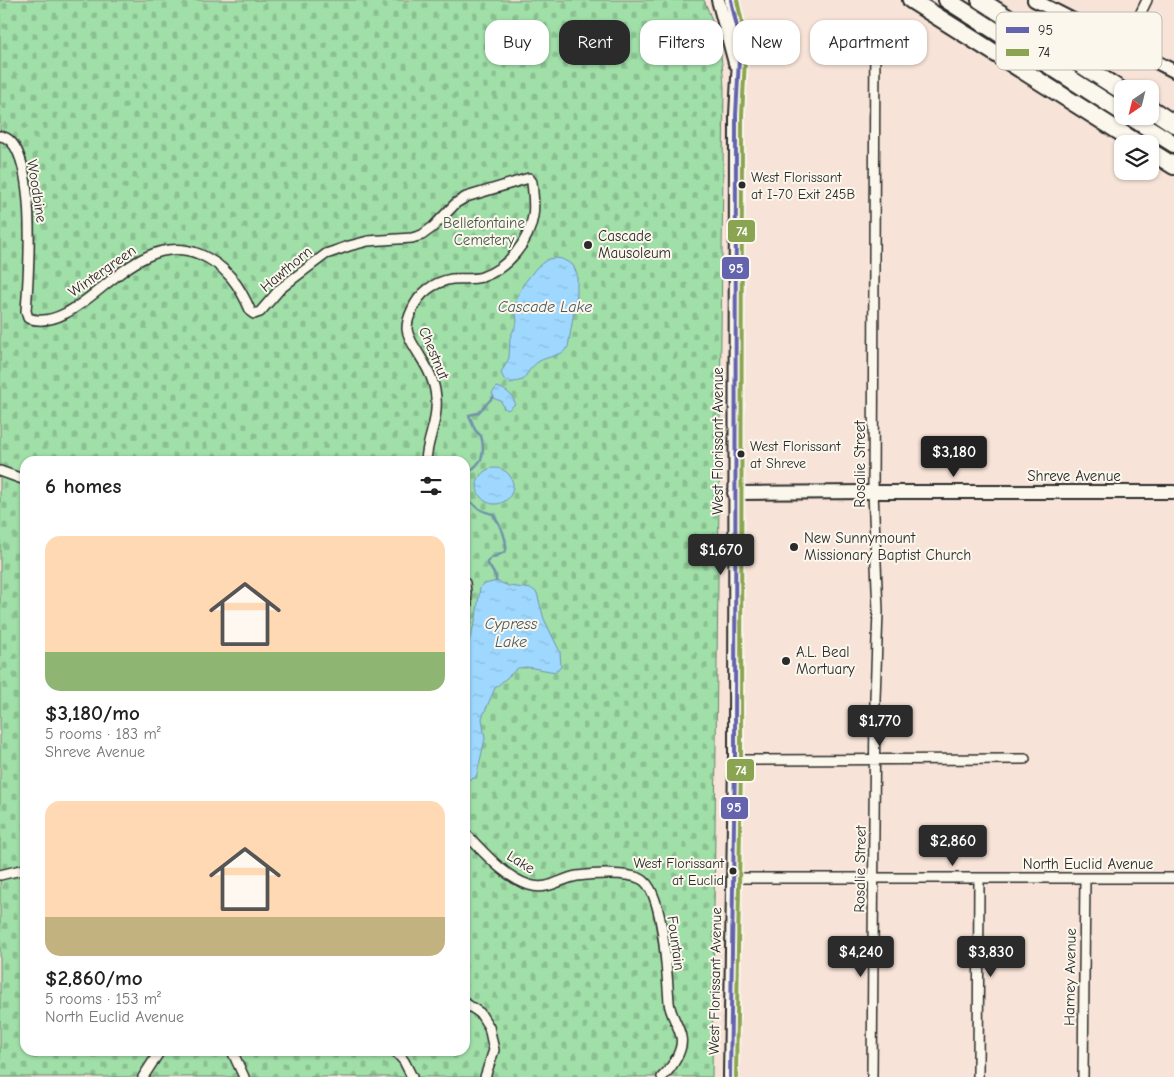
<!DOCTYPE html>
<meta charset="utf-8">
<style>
:root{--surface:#fff;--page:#f2f2f2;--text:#222;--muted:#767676;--accent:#2b2b2b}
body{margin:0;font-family:"Comic Neue",sans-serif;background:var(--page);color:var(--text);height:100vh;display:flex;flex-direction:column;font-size:19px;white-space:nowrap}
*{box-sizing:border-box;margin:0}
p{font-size:16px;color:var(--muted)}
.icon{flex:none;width:28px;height:28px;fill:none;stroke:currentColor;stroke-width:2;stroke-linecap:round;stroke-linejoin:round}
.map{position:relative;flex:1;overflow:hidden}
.side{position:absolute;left:20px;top:456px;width:450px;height:600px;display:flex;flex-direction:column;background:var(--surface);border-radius:15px;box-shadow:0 1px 4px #0004}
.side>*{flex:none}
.banner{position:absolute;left:485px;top:20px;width:475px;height:45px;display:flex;gap:10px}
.needle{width:32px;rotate:215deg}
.fabs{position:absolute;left:1114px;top:80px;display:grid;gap:10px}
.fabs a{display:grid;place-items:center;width:45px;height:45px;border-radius:10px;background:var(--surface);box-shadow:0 1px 4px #0004;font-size:25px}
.price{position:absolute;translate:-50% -42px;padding:0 11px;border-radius:5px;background:var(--accent);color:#fff;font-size:16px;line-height:32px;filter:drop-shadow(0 1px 2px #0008)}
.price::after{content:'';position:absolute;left:50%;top:30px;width:15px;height:11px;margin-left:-8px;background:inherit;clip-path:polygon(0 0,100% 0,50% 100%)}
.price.active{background:#222;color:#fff}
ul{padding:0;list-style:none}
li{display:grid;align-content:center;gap:10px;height:265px;padding:0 25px}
li span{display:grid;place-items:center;height:155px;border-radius:15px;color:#555}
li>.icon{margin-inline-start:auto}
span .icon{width:90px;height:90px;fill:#fffc;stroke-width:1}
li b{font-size:21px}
h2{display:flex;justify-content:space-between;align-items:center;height:60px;padding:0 25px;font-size:21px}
.pill{padding:0 18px;border-radius:15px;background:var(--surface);box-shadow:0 1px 4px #0004;font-size:18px;line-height:45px}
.pill.active{background:var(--accent);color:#fff}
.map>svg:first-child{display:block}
.cemetery{fill:url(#cemetery-stones);stroke:#66856a;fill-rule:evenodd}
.water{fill:url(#water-ripples);stroke:#7193aa}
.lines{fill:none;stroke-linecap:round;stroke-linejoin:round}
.stream{stroke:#7193aa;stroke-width:2.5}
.street-casing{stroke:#2b2b2b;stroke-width:12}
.secondary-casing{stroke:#2b2b2b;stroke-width:16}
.highway-casing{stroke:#2b2b2b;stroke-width:20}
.street{stroke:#fbf7ec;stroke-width:9}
.secondary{stroke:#fbf7ec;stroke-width:12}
.highway{stroke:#fbf7ec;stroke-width:16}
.bus-1-casing{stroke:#fbf7ec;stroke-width:8}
.bus-2-casing{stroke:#fbf7ec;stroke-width:8}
.bus-1{stroke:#6364ad;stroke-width:4}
.bus-2{stroke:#8ba451;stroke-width:4}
.bus-dot{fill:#2b2b2b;stroke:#fbf7ec;stroke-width:2}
.labels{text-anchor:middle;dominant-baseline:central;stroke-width:4;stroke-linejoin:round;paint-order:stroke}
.bus-label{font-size:14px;fill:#2b2b2b;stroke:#fbf7ec;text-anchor:start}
.street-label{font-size:15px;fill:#2b2b2b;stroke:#fbf7ec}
.park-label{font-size:15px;fill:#48584a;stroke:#fbf7ec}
.poi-label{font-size:15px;fill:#2b2b2b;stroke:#fbf7ec;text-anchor:start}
.water-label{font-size:16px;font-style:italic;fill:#485660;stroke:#fbf7ec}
.key{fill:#fbf7ec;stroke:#bdbab2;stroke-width:1}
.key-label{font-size:14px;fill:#2b2b2b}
.line-badge{stroke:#fbf7ec;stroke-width:2}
.badge-label{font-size:14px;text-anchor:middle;font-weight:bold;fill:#fff}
</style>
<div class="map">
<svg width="1174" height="1077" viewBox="0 0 1174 1077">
<defs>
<pattern id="cemetery-stones" width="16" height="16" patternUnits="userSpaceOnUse" patternTransform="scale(1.25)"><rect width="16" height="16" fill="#a0dfa8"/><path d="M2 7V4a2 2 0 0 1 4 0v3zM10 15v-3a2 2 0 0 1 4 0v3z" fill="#8ac091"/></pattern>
<pattern id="water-ripples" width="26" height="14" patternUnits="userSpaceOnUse" patternTransform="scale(1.25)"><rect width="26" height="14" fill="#9fd8ff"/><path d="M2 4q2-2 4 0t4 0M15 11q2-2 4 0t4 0" fill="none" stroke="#89badb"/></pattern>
</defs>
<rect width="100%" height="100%" fill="#f7e3d7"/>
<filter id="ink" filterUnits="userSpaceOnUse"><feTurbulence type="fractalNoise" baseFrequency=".02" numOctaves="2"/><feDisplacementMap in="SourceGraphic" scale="10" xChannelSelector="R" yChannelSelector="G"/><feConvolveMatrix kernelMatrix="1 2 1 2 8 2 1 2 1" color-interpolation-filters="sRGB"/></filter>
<g filter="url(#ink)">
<!-- cemetery -->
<path class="cemetery" d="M0,0h704c14,33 18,52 20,88l-12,989h-712zM25,461h440v590h-440z"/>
<!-- water -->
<path class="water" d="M556,258l6,1 11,6 4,9v20l-9,53c-6,8 -12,8 -21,11 -12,3 -18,12 -24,22l-13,3 -5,-2 -4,-8 8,-15 1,-20 7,-16 -2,-16 2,-9 6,-12 13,-17 12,-9z
M497,387c8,2 17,8 18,17l-7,6 -4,-2 -3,-7 -6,-2 -3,-6z
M477 486a18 18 0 1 1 36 0a18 18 0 1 1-36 0Z
M496,581l13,5 23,3 5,4 7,26 16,33 1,15 -5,5 -29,-5 -9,1 -23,20 -13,30 3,21 -8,35 -2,4 -10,2v-126l11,-36 4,-30 2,-3z"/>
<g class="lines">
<!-- stream -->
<path class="stream" d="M493,397l-15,16 -9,2 6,15 6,6c2,6 3,17 0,23 -3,7 -12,11 -15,19 -6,19 11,33 27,36 7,12 14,22 13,36 -5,7 -15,4 -19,12l9,15v4"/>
<!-- street casing -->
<g class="street-casing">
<path id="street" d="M1125,45l22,-45
M0,136c40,4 28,147 26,175l2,7c54,19 102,-92 171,-64 27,11 41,32 52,58l3,2 6,-2 20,-23 14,-11 32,-24 23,-8 19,-5 44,-3 10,-3 11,-8 23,-24 10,-6 63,-19 3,4c1,11 3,23 1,34 -4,26 -25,52 -51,61 -10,3 -20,1 -30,2 -18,3 -33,14 -40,31 -3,6 -5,12 -5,19 1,10 8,18 13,27 8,13 15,26 16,42 2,25 -9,41 -10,63
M0,471l25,9
M465,583l2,22 -2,18
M735,760l290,-1
M465,833c18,18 39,44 64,52 20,6 30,-6 48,-9 15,-2 50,-4 64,3 23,11 26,98 28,123 1,13 10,23 12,35 3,13 -10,32 -19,40
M0,875l25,-6
M733,878h441
M465,1003l15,10 9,14 5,23 -9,27
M232,1051l12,26
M395,1051l9,10 8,16
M143,1077l17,-26
M872,1077l3,-378 3,-88 -5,-119 2,-461
M978,1077l1,-198
M1083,1077l2,-199"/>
</g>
<!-- secondary casing -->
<g class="secondary-casing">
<path id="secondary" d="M718,0l17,63
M1034,0l140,71
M734,493l139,-1h301
M730,1077l5,-317 1,-645 4,-74 -9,-41"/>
</g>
<!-- highway casing -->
<g class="highway-casing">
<path id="highway" d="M911,0l228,144
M947,0l175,112
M980,0l142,91
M1150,108l24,16
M1129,116l45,28
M1150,151l24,15"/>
</g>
<!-- street -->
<use href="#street" class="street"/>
<!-- secondary -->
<use href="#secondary" class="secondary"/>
<!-- highway -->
<use href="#highway" class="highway"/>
<!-- bus-1 casing -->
<g class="bus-1-casing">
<path id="bus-1" d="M730,1077l5,-317 1,-645 4,-74 -9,-41"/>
</g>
<!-- bus-2 casing -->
<g class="bus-2-casing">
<path id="bus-2" d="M736,1077l5,-317 1,-645 4,-74 -9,-41"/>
</g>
<!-- bus-1 -->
<use href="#bus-1" class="bus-1"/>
<!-- bus-2 -->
<use href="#bus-2" class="bus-2"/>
</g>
</g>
<!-- markers -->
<g class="bus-dot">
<circle cx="742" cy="185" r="4.5"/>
<circle cx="588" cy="245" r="5"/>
<circle cx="741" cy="454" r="4.5"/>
<circle cx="794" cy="547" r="5"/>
<circle cx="786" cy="661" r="5"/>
<circle cx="733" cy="871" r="4.5"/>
</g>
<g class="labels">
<!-- bus labels -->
<g class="bus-label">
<text x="751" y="177">West Florissant<tspan x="751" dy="17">at I-70 Exit 245B</tspan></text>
<text x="750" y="446">West Florissant<tspan x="750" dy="17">at Shreve</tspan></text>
<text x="724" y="863" text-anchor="end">West Florissant<tspan x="724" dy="17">at Euclid</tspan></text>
</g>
<!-- street labels -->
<g class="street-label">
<text transform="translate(37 191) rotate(81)">Woodbine</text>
<text transform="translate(286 269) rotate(-40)">Hawthorn</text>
<text transform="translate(102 271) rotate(-35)">Wintergreen</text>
<text transform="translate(434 353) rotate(67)">Chestnut</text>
<text transform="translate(718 441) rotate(-90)">West Florissant Avenue</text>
<text transform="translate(860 464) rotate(-90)">Rosalie Street</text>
<text x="1074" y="476">Shreve Avenue</text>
<text transform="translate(521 862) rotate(32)">Lake</text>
<text x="1088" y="864">North Euclid Avenue</text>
<text transform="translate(860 869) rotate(-89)">Rosalie Street</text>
<text transform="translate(676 943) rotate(82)">Fountain</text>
<text transform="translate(1070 977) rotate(-89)">Harney Avenue</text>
<text transform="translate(715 981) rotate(-89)">West Florissant Avenue</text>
</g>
<!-- park labels -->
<g class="park-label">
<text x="484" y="223">Bellefontaine<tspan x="484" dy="17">Cemetery</tspan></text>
</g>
<!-- poi labels -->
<g class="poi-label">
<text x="598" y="236">Cascade<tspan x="598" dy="17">Mausoleum</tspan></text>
<text x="804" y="538">New Sunnymount<tspan x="804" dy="17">Missionary Baptist Church</tspan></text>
<text x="796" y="652">A.L. Beal<tspan x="796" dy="17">Mortuary</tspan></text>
</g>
<!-- water labels -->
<g class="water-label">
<text x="545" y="307">Cascade Lake</text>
<text x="511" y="624">Cypress<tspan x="511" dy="18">Lake</tspan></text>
</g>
</g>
<!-- legend -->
<rect x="996" y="12" width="166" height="58" rx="8" class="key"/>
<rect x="1006" y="27" width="23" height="6" fill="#6364ad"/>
<rect x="1006" y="49" width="23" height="7" fill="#8ba451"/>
<g class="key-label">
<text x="1038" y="35">95</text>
<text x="1038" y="57">74</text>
</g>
<g class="line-badge">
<rect x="727" y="219" width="29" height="24" rx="5" fill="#8ba451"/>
<rect x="721" y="256" width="29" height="24" rx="5" fill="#6364ad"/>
<rect x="726" y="758" width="29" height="24" rx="5" fill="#8ba451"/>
<rect x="720" y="796" width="29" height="24" rx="5" fill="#6364ad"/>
</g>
<g class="badge-label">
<text x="742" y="236">74</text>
<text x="736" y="273">95</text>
<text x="741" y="775">74</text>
<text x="734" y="812">95</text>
</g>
</svg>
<div class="fabs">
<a><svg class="needle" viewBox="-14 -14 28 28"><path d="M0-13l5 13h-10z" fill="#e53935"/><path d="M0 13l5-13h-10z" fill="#767676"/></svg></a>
<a><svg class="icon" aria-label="layers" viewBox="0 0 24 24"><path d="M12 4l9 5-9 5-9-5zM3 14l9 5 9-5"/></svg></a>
</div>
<b class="price active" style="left:954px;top:478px">$3,180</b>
<b class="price" style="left:721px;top:576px">$1,670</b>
<b class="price" style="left:880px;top:747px">$1,770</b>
<b class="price" style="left:953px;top:867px">$2,860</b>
<b class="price" style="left:861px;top:978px">$4,240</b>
<b class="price" style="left:991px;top:978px">$3,830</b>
<div class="banner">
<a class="pill">Buy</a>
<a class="pill active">Rent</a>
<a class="pill">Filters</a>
<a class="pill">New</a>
<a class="pill">Apartment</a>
</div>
<section class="side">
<h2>6 homes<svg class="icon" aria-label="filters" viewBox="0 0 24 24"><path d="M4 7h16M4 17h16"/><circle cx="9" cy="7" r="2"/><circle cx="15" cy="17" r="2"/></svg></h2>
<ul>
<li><span style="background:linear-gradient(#ffd9b3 75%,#8fb573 0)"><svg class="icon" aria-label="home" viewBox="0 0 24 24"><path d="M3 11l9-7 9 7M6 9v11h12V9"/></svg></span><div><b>$3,180/mo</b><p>5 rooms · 183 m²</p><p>Shreve Avenue</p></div></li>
<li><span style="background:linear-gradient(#ffd9b3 75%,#c2b280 0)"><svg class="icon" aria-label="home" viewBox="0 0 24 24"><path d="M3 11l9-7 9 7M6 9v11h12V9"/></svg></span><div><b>$2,860/mo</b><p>5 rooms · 153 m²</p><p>North Euclid Avenue</p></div></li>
</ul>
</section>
</div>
